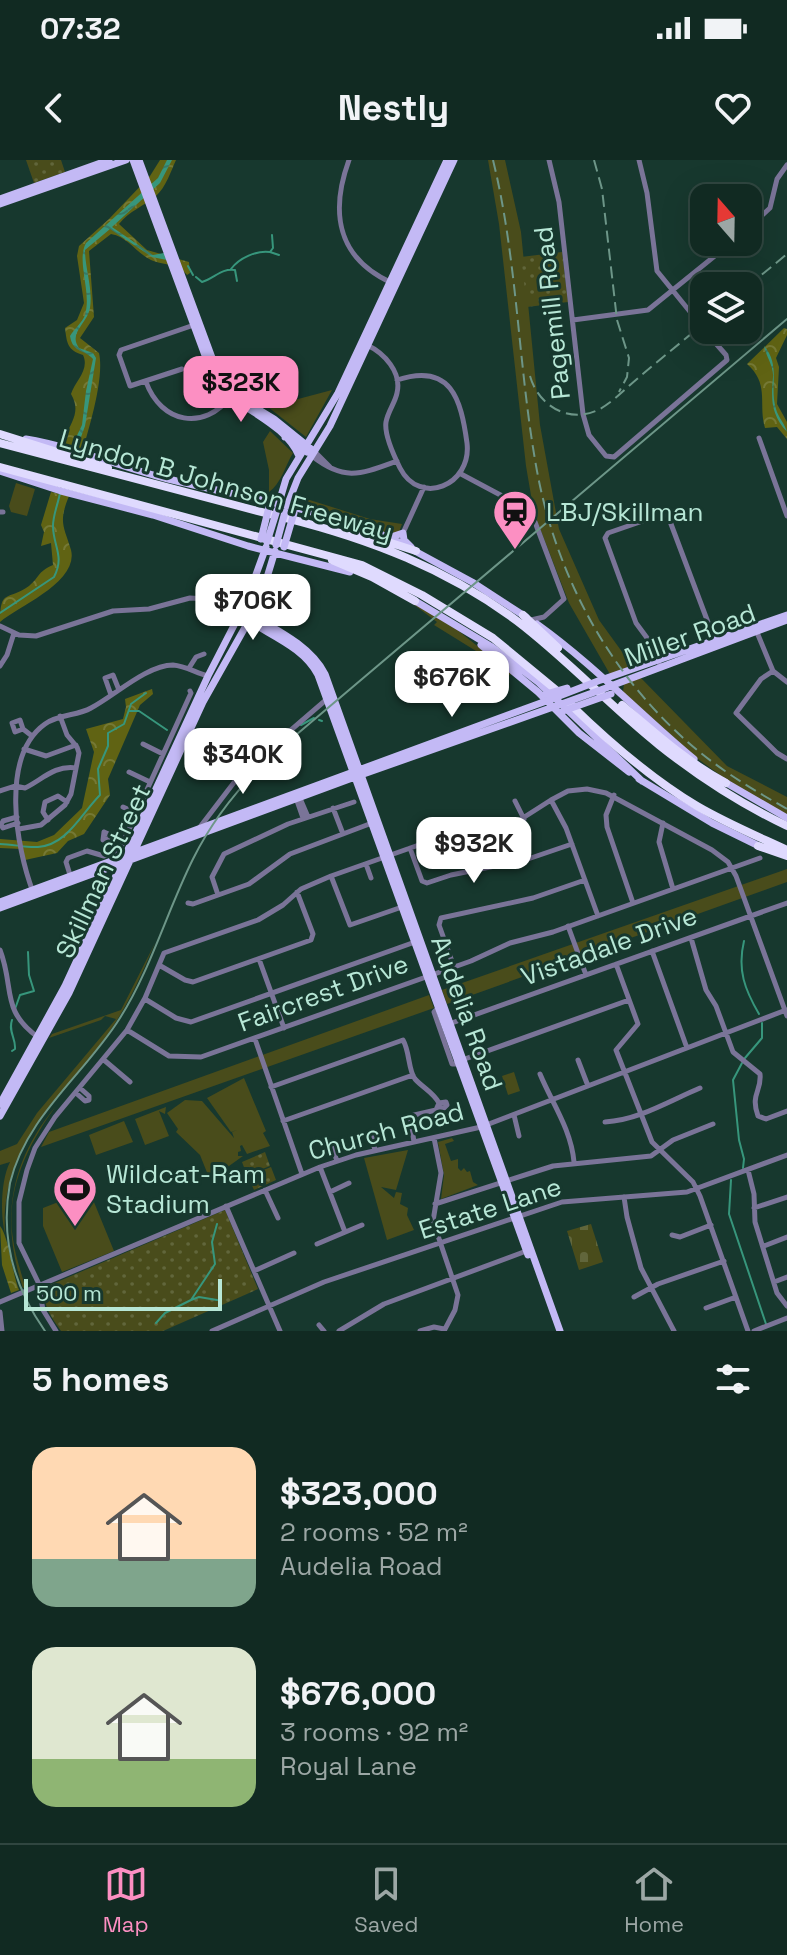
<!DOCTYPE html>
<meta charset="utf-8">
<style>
:root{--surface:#112a22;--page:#1e362f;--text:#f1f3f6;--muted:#9ca7a5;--line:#304640;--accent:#fc8fc2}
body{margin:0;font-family:"Space Grotesk",sans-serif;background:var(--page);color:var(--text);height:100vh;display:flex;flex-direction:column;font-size:30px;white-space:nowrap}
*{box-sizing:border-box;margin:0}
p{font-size:26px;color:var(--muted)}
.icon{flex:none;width:44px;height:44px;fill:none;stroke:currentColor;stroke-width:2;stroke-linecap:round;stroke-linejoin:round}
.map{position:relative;height:1171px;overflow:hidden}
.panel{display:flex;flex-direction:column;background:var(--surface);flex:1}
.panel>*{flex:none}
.needle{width:52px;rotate:340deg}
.controls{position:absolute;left:690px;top:24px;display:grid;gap:16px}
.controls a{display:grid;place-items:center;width:72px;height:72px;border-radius:16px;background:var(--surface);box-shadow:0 8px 32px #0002,0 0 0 2px var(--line);font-size:40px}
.scale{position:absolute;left:24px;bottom:20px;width:198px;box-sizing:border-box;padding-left:8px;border:4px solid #b7e7d6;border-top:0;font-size:22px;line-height:28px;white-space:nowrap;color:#b7e7d6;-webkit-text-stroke:6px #17382e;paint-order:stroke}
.price{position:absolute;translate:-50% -68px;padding:0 18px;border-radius:16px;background:#fff;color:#222;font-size:26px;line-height:52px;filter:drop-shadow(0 2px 4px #0008)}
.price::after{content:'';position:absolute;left:50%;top:48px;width:24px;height:18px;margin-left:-12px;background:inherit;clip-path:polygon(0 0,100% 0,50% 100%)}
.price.current{background:var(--accent);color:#111}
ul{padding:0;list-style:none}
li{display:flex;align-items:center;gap:24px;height:200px;padding:0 32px}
li span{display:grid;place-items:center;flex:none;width:224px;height:160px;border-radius:24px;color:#555}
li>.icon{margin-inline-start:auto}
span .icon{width:96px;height:96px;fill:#fffc;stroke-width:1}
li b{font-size:34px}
h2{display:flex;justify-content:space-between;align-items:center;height:96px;padding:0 32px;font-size:34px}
.status{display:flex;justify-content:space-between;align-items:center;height:56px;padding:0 40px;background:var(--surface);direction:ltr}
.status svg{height:22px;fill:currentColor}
header{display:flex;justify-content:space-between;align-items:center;height:104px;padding:0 32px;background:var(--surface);font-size:36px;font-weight:600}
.tabs{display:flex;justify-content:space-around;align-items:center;height:112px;border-top:2px solid var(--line);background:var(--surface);font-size:22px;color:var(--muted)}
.tabs a{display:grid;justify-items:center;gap:4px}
.tabs .current{color:var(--accent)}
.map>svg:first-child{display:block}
.green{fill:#494c1b}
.forest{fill:url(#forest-crowns)}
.cemetery{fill:url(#cemetery-stones)}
.park{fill:url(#park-dots)}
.water{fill:url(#water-waves)}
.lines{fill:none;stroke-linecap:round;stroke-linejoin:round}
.stream{stroke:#37967c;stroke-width:2}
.minor{stroke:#7a7498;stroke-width:5}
.major{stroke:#c3b9f5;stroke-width:7}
.highway{stroke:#dfdafe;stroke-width:8}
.tram{stroke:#6d9688;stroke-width:2}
.rail{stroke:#6d9688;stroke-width:2;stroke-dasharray:12 6;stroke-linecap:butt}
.major-bridge{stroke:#c3b9f5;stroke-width:7}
.labels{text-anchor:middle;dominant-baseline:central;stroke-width:6;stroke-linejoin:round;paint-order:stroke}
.street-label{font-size:26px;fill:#b7e7d6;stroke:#17382e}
.poi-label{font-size:26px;fill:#b7e7d6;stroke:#17382e;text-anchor:start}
</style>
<div class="status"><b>07:32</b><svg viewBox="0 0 49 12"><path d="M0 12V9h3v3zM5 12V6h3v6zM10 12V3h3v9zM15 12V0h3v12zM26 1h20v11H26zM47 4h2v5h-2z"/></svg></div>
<header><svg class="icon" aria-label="back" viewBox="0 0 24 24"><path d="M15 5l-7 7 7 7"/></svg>Nestly<svg class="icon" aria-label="heart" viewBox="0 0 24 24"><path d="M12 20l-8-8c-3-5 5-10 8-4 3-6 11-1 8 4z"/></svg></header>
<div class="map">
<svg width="787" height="1171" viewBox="0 0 787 1171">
<defs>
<pattern id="forest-crowns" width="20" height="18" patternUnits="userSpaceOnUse" patternTransform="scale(2)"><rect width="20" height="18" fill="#606313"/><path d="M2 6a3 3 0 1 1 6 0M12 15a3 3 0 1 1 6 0" fill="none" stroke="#757935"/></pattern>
<pattern id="cemetery-stones" width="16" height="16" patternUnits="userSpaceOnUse" patternTransform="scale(2)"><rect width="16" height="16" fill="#494c1b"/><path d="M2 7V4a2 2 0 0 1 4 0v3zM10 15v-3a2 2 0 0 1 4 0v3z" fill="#61663b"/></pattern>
<pattern id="park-dots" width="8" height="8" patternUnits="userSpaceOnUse" patternTransform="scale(2)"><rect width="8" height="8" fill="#494c1b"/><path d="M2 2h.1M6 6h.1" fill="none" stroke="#61663b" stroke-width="1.8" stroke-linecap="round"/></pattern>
<pattern id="water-waves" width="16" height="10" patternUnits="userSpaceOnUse" patternTransform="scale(2)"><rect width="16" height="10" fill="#37967c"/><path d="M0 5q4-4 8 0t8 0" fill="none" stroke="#377a67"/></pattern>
</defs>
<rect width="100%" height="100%" fill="#17382e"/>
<!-- green -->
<path class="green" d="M488,0h17l16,72 19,193 19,104 40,91 34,47 -22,9 -42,-73 -35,-90 -8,-47 -27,-242z
M332,230l-26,47 -38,-30z
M270,271l23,22c-8,13 -12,31 -24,39v-22l-6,-28z
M16,323l19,6 -8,27 -16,-4 -2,-6z
M297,336l73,23 32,5 -3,8 -11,1 -91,-31 -3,-3z
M405,438l50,30 57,46 -24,9 -12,-32 -42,-26 3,-3z
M640,517l87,89 60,31v18l-49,-27 -40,-29 -75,-67 1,-9z
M787,709v13l-340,122 -5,-14z
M155,783c-13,31 -26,60 -45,88 -45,67 -110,109 -105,202 -5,-18 -4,-54 5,-71l-10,3v-14l17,-7 20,-31 79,-94 -11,-3 -4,4 -52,18 3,-4 69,-24z
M429,835l5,13 -393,139 8,-15z
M514,912l6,19 -12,4 -6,-19z
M244,918l22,53 -3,2 7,13 -23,8 -5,-9 -2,1 1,5 -3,1v4h5l-14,10 -21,9 -8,-20 -24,-23 2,-3 -11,-16 18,-13 17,1 32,37 -2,-6 5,-2 -6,2 -24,-34z
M56,946c-28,38 -51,84 -43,133 2,16 8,32 12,48l-2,1c-23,-68 -13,-127 33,-182z
M166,947l-1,7 -6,-3 10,25 -24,9 -10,-26z
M124,961l9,21 -37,13 -7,-20z
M452,978l2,3 -9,3 6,17 7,-2v9l3,3 3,-3 3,4 3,-1 3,11 5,3 -37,14 3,-24 -6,-33z
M408,990l-12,40 -15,-3 13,11 2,-6 6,1 -2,11 8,4 -1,7 7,15 -27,10 -23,-82z
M89,1030l25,61 -52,21 -19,-46v-18z"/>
<!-- forest -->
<path class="forest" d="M160,0h16c-5,11 -10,27 -20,36 -12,10 -27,15 -37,28l28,26 42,12 1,11 -3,2c-10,-13 -23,-9 -36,-15 -16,-8 -23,-23 -40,-26l-22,17 5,66 -14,21 19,15c6,26 -12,82 -20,109l-17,-5c1,-6 0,-14 3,-20 7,-16 16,-26 6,-43 4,-13 19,-24 12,-39 -16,-5 -16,-12 -18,-27l12,-8 7,-17 -7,-47 2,-10 30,-27 41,-43z
M784,168l3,1v6l-11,23 3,9 -2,37 10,18v17l-10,-12 -12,1c-7,-24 5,-44 -18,-64z
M51,332l18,4c-11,27 -5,30 2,54 8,32 -52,56 -71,72 0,-34 8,-21 29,-36 11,-9 8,-14 24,-21l-2,-22 -10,3 3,-14 -3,-7z
M152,529l1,5 -13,11 -32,74 2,16 -26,39 -16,7 -11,12 -32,7 -3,-11 -22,-1v-9l37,3 17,-7 28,-27 12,-56 -8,-23 37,-10 3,-12 -1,-8z
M0,1066c9,11 12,47 19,64l-8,3 -9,-28z"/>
<!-- cemetery -->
<path class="cemetery" d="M591,1064l12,38 -24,8 -12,-39z"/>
<!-- park -->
<path class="park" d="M26,0h35l4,12 -31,11z
M562,92l6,50 -41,5 -6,-50z
M265,992l5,14 -23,9 -5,-13z
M271,1007l5,13 -22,10 -6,-14z
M225,1050l33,79 -95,42h-102c-11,-15 -17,-25 -18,-43z"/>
<!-- water -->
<path class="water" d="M167,0h5l-12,23 -48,44 41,28 11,-2 3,7 -15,-3 -42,-28 -25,21c0,19 8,38 5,58 -3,16 -22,25 -11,40l14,5 3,5 -11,68 -8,22 -5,-2 10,-21 4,-34 7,-32c-8,-10 -20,-5 -23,-23 4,-7 12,-13 15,-21 7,-23 -9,-54 1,-72l72,-65z
M764,186c17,19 5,41 12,63 2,8 9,15 11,23 -16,-18 -16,-32 -14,-55 1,-10 -7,-21 -9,-31z"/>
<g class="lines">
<!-- stream -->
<path class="stream" d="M270,92l9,3
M188,106l5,9
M231,109c8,-11 26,-19 39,-17l3,-4 -1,-13
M196,117l6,5c13,-4 19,-14 33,-12l2,11
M0,453l54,-36c11,-21 -1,-31 -1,-51 0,-11 5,-22 7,-33
M130,551h9l28,19
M319,560l3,1
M301,565l13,-7
M0,684c13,0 26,4 38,3 29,-2 43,-33 62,-52l-2,-26 10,-23v-13l16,-9 7,-20 15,-11
M744,781c-7,29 1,49 15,73
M15,849l5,-14 14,-4 -5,-16 -1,-23
M12,860c-4,12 4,18 3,29l-3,2
M745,898l17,-20v-15
M742,903l-9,17 6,60 5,19 -1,9
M731,1020l-2,34 37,110
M191,1140l8,-3 18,3
M156,1163l9,-10 26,-13 24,-36 -3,-22 5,-18"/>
<!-- minor -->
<path class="minor" d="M349,0c-19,52 -12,98 43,123
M549,0l10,42 24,212 6,21 17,21 8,1 113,-97 -1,-5 -22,-25
M639,0l8,33 10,78 47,58
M748,68l22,-20 7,-29 10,-14
M573,160l75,-10 84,-68
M367,185c17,8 35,27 30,48 -2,10 -9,18 -11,29 -2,13 8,34 14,46 20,39 72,17 67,-25 -6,-44 -16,-81 -70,-63
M182,209l-52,17 -11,-31 2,-5 73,-25
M146,222c15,41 58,50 85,14
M759,278l28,78
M315,292l15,15
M312,296c33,26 49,18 85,5
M461,314l62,33 12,16
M0,352h3
M403,373l21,-46
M220,442l19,12
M531,460l13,-3 20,-18 -29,-77
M0,466l19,9 17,1 77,-25 36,-2 41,-11 32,2 19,9
M756,470l17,41 14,11
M659,503l-6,-17 -17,-23 -31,-85 3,-5 55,-19 5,2 47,125
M0,506l7,-11 7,-22
M189,508l7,-11 8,-3
M773,511l-12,8 -25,34 41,40 10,6
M111,535l-6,-17 8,-3 6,15
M23,569l-3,-9 -8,3 3,9 8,-3 9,7
M143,584l20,10
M24,589l22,7 30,-11
M129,612l21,10
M0,631l15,-5 10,2c17,-8 29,-23 51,-20
M614,635l-8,20 1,12 26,76
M299,636l9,21
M296,638l7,20
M551,640l15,28 32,88
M515,641l9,18
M123,647l13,6
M333,648l10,26
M17,657l-14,4 -2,4 2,3 15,-5
M48,660l-5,-8 2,-10 13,-6 9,6
M663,663l-4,19 14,47
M200,667l42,-55 85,-73
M19,669l22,-4 24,-20 6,-11 8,-41 -2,-6 -10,-12 -7,-19
M104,672l20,9
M104,672l-1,8h4l3,-5
M410,688l12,33 5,2 24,-8 74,-15 47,-16
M366,704l5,14
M331,716l19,49 52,-18
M71,718l-5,-16 2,-4 19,-7 17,5 16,-7 71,-156 -1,-2
M33,732c-17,-45 -33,-136 12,-168 14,-10 32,-8 46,-16 23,-12 56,-43 82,-43 13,1 23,8 35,11
M218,735l-6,-18 12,-23 64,-30 66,-22
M188,743l5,1 56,-20 41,-30 82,-31
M568,766l18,49
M691,778l15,52 10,16 17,46 27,22c2,17 -10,20 -2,42l8,3 21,-8
M0,790c15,39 0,60 39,88
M652,791l35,97
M259,799l25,69
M616,804l22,60 -22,26 36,92 41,40 7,14 48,135
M159,805l26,15 8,2 118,-42 2,-6 -16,-42
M454,807l-15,-42 2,-7 92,-20 52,-18
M145,839l31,19 15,4 224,-80
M438,848l-4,4 18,52h6
M449,864l338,-121
M127,870l42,26 32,1 270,-96 39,-18 43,-11 207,-74
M255,879l47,135
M104,900l26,22
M462,900l167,-60
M578,900l10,26
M540,914c12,29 31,55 34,88
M271,927l132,-47c7,12 5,30 12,39 8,9 18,13 24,24l-3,7 -26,6 4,26
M76,933l9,8 4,-1v-4l-9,-8
M439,947l5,1 3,-3 -1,-3 -7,1
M514,955l5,21
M283,961l130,-46
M605,962c34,-2 64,-21 95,-34
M371,972l4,19
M434,978l7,35 -8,48 25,74 -3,15 -11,21
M331,984l6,17
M320,1007l25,65
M748,1010l6,24 1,28 22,71 10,13
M265,1030l13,28
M330,1032l19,-9
M624,1037l3,20 14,51 33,63
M435,1044l118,-38 98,-10 22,-16 40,-16
M226,1046l54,125
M754,1048l33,-11
M672,1075l8,2 31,-12
M317,1084l45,-19
M764,1086l23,-9
M254,1111l40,-18
M774,1122l13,-5
M634,1137l24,-13 66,-23
M0,1142l320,-135 36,-12 125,-28 305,-117
M706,1148l30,-11
M0,1152l2,19
M319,1165l5,6
M56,1171l-13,-21 -5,-28 -19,-39v-41l8,-32 8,-22 20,-31 72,-87 18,-32 19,-45 94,-33 25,-15 18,-16 30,-13 102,-36 82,-17 36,-23 17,-9 19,-2 19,4 106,57 16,12 8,14 51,140
M212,1171l112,-49 238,-80 125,-10 100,-37
M339,1171l45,-27 145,-54
M420,1171l14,-4 10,2
M754,1171l33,-13"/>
<!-- major -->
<path class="major" d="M133,0l80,217c22,33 70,42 86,79
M139,0l79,214 23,25 33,20 36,29
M0,39l109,-39
M0,44l126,-44
M285,277l5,1 17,14
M26,279c48,8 94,28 142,40 78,19 157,30 231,63
M0,311l61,20 92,24 95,31 102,26
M278,346l8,-27 52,-86 109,-233
M287,346l11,-28 32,-52 124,-266
M391,377l12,-4 1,7 7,7
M413,390l59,32 54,35
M412,439l80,48 46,35 104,99
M241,449c29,18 68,34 84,65l235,657
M239,454c26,20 64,31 79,61l210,580
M247,455l10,-22 3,-15
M537,464c56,40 104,91 157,135
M481,485l57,47 41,41 50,39
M601,520l186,-65
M608,527l179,-67
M639,619l73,44 49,24
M723,621l64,37
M0,742l549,-202
M0,748l355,-131 201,-71
M0,944l65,-118 143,-310 38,-74 20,-55
M0,956l69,-123 134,-291 49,-87 13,-31 10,-33"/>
<!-- highway -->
<path class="highway" d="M0,274l108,34
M0,283l273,72
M0,307l362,98 60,30 71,43 68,56
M286,358c84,21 161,51 231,103 50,38 93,85 142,124 40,32 82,59 128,81
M360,373l56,18
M332,400l40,17 43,24
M523,455l35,33
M570,544c39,38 80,74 127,102 29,17 60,30 90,44
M622,545c33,28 65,57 104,78
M758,686l29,10"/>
<!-- tram -->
<path class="tram" d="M45,1171c-31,-44 -45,-94 -35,-148 16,-67 75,-109 110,-165 31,-49 47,-107 73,-159 22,-44 53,-81 90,-113l504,-427"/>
<!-- rail -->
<path class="rail" d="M493,0c25,102 25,208 44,311 22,119 88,231 188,300 20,14 41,26 62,38
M594,0l8,29 15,131 12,38 -2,19 -8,15
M748,126l39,-32
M530,216c8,29 38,48 68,34 14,-7 27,-21 39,-31 22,-19 45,-37 67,-56"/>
<!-- major-bridge -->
<path class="major-bridge" d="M261,379l8,-32
M267,382l10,-32
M276,385l9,-33
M284,387l10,-34
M546,534l21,-6
M549,540l49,-19
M556,546l50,-18
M563,551l48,-17"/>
</g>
<!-- icons -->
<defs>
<g id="station-pin" transform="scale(2.3)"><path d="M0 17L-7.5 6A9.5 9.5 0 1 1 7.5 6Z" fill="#fc8fc2" stroke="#17382e"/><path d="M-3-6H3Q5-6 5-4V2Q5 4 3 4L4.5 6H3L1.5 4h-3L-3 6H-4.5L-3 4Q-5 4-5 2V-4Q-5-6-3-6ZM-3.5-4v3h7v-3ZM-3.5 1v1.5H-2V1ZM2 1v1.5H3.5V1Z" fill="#111"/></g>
<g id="stadium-pin" transform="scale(2.3)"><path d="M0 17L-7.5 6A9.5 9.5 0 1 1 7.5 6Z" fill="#fc8fc2" stroke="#17382e"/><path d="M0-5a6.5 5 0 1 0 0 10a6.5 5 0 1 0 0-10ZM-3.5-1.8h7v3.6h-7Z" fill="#111"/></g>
</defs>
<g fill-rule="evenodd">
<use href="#station-pin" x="515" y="352"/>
<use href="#stadium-pin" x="75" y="1029"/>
</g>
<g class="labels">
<!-- street labels -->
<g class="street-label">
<text transform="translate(552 153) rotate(-96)">Pagemill Road</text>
<text transform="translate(226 325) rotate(16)">Lyndon B Johnson Freeway</text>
<text transform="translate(690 475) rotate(-20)">Miller Road</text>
<text transform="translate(103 711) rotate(-65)">Skillman Street</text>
<text transform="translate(609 786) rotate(-20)">Vistadale Drive</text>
<text transform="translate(323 833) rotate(-20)">Faircrest Drive</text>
<text transform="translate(467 853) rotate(70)">Audelia Road</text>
<text transform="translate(386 971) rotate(-15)">Church Road</text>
<text transform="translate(490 1048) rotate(-18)">Estate Lane</text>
</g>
<!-- poi labels -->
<g class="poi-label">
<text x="546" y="352">LBJ/Skillman</text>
<text x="106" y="1014">Wildcat-Ram<tspan x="106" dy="30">Stadium</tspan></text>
</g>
</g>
</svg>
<div class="controls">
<a><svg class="needle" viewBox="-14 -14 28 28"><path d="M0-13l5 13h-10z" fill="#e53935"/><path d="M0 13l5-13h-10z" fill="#9ca7a5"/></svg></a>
<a><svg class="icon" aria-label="layers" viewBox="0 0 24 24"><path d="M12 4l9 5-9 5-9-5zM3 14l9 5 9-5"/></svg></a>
</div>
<div class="scale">500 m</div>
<b class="price current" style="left:241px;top:264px">$323K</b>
<b class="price" style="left:253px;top:482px">$706K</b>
<b class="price" style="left:452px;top:559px">$676K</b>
<b class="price" style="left:243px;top:636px">$340K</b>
<b class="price" style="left:474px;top:725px">$932K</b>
</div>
<section class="panel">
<h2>5 homes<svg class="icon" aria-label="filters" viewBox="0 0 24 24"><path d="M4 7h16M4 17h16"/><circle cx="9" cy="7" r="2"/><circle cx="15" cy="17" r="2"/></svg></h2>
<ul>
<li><span style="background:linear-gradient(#ffd9b3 70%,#7fa58c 0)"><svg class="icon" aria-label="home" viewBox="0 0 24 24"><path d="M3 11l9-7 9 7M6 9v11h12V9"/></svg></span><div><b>$323,000</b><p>2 rooms · 52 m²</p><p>Audelia Road</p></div></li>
<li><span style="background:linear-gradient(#dfe7d0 70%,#8fb573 0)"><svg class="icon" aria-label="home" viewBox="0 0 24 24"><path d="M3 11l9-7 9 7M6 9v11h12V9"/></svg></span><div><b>$676,000</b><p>3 rooms · 92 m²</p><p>Royal Lane</p></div></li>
</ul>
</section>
<nav class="tabs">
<a class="current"><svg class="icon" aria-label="map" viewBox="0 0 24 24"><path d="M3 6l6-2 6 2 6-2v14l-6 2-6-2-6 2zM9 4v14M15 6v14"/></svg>Map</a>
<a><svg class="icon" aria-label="saved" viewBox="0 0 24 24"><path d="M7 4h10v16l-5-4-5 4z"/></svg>Saved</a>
<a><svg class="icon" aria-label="home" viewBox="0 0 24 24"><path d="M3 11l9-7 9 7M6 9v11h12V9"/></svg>Home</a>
</nav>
